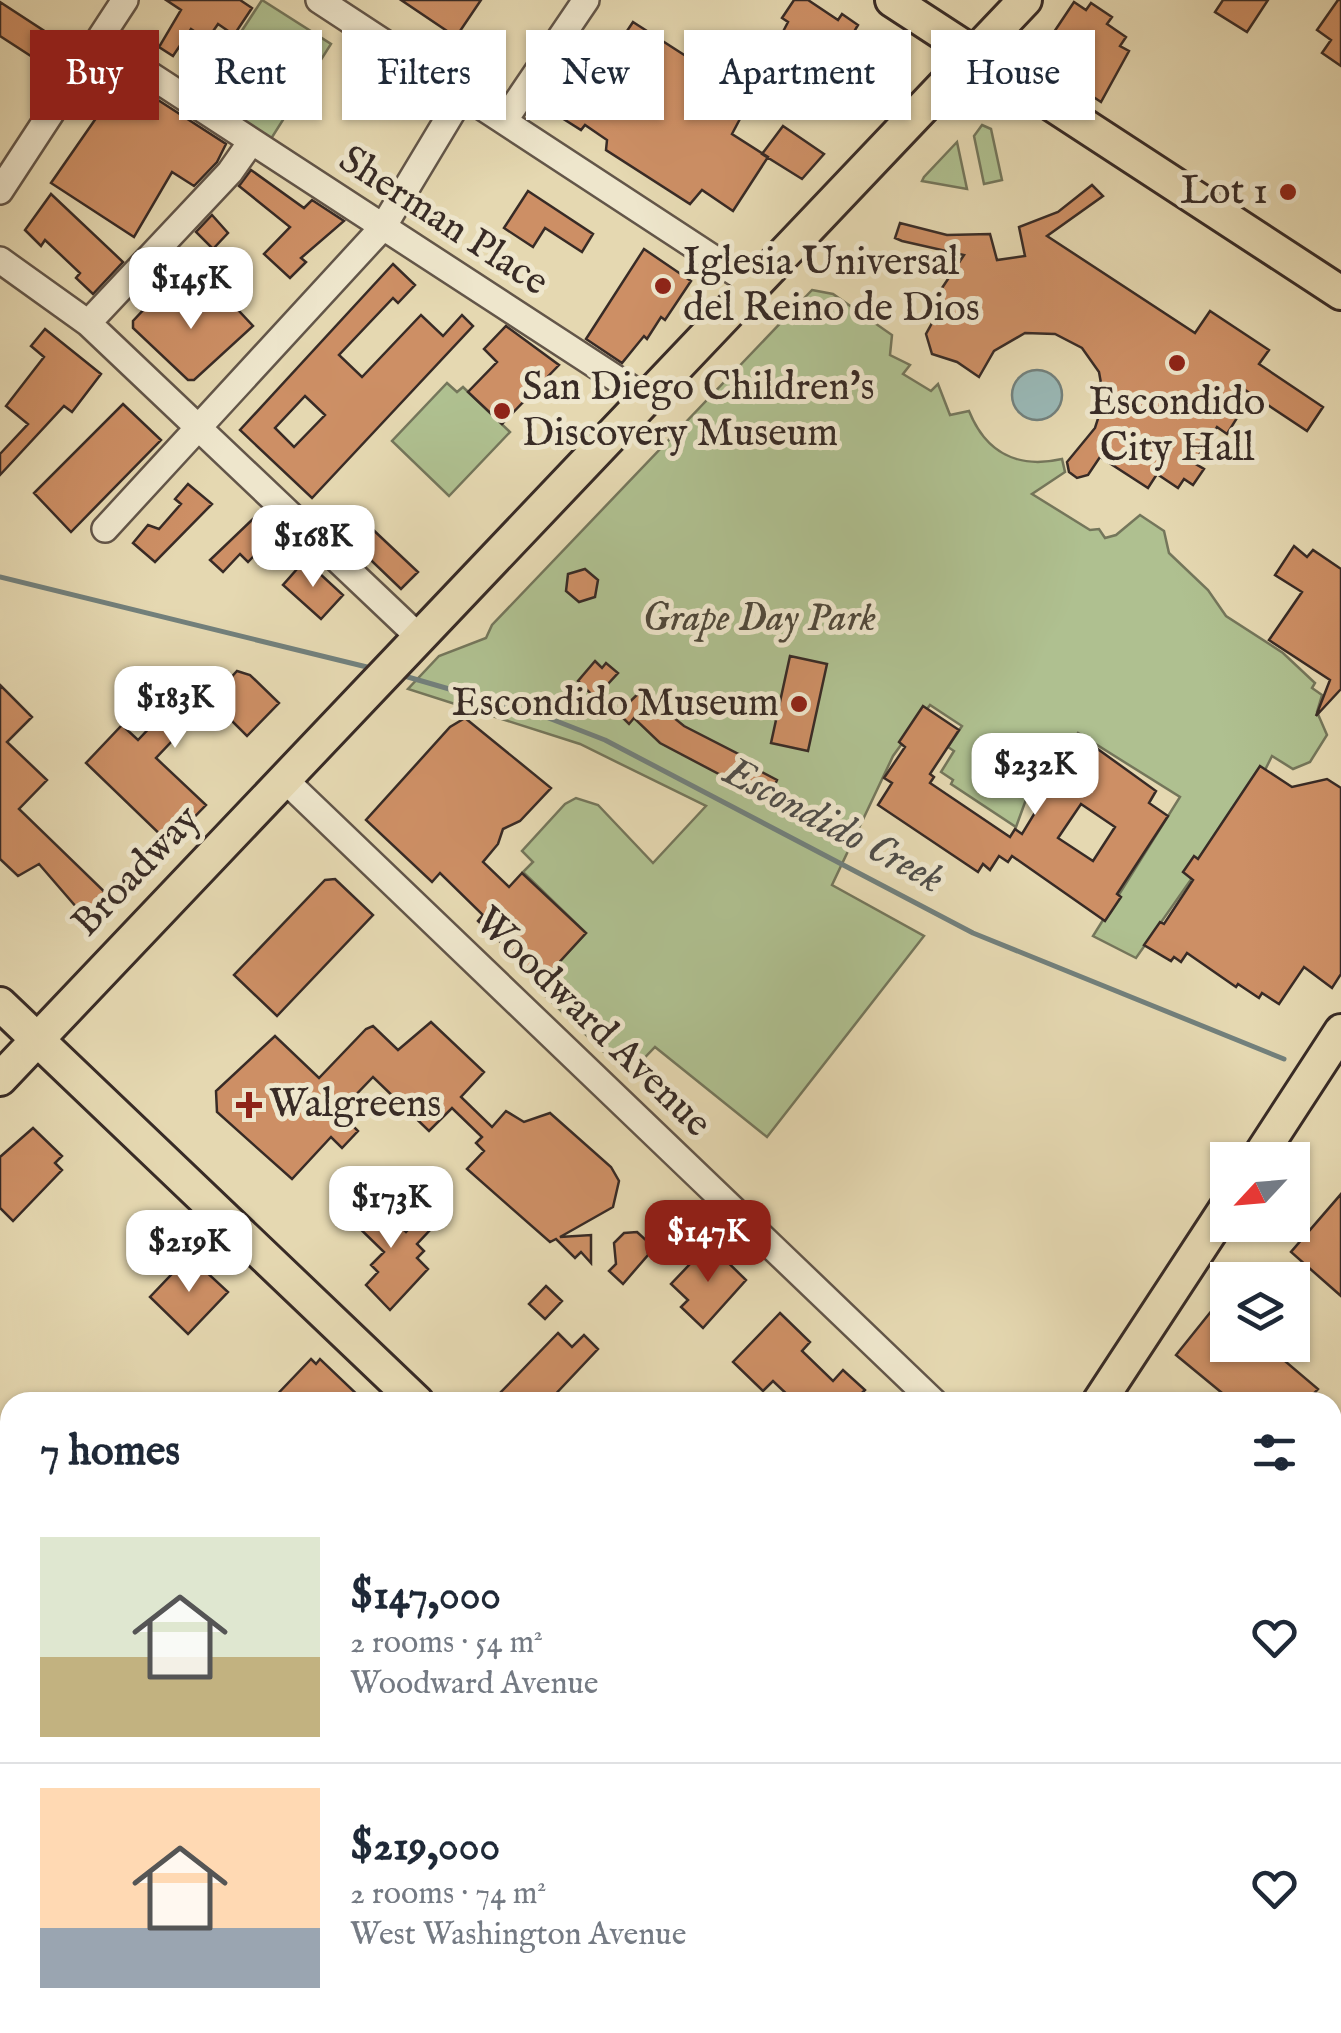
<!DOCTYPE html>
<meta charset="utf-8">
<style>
:root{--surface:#fff;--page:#f2f2f3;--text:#1f2937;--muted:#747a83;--line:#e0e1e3;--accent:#8f2418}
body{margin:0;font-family:"IM FELL English",serif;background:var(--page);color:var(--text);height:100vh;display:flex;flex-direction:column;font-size:38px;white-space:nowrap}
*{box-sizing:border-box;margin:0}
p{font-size:32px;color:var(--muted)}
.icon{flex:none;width:55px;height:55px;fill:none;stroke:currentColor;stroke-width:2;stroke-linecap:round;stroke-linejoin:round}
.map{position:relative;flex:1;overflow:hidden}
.side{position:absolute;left:0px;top:1392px;width:1342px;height:642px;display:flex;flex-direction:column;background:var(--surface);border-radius:30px 30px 0 0;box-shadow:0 2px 8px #0004}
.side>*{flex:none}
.hud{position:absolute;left:30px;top:30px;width:1282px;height:90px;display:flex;gap:20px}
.needle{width:65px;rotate:244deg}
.tools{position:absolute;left:1210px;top:1142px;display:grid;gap:20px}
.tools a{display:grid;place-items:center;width:100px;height:100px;border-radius:0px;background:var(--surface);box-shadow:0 2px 8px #0004;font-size:50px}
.price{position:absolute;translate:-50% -85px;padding:0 22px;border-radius:20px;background:#fff;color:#222;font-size:32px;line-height:65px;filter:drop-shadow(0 2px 5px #0008)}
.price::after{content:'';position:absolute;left:50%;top:60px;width:30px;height:22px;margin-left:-15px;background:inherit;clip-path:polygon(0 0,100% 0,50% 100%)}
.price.active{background:var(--accent);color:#fff}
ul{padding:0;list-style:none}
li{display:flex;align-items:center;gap:30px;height:250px;padding:0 40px}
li+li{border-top:2px solid var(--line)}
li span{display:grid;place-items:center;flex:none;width:280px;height:200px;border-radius:0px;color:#555}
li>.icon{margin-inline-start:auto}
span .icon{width:120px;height:120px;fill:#fffc;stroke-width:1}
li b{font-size:42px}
h2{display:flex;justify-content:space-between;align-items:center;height:120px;padding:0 40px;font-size:42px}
.chip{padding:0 35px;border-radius:0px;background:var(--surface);box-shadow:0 2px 8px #0004;font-size:35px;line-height:90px}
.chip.active{background:var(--accent);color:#fff}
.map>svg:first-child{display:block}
.green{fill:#afc090;stroke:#74765b;stroke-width:2.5}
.water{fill:#99b8b6;stroke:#72807c;stroke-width:2.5}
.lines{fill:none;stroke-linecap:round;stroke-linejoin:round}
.stream{stroke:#72807c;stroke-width:5}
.building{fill:#cd8f65;stroke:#382b26;stroke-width:2.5;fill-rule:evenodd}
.minor-casing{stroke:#635649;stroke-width:30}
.major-casing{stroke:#382b26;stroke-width:38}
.highway-casing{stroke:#382b26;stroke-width:42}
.minor{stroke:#eee6cc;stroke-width:25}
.major{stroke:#e5d8b1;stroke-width:32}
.highway{stroke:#e5d8b1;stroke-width:38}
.poi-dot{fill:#8f2418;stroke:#eee6cc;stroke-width:4}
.labels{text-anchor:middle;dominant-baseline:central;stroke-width:10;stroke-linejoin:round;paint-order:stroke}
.poi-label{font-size:40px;fill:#382b26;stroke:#eee6cc;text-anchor:start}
.street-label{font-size:40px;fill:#382b26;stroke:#eee6cc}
.park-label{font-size:40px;font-style:italic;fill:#50493b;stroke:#eee6cc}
.water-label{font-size:42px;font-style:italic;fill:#504e4a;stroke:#eee6cc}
</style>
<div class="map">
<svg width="1341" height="2033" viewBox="0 0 1341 2033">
<rect width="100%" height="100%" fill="#e5d8b1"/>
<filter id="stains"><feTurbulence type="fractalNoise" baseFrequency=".002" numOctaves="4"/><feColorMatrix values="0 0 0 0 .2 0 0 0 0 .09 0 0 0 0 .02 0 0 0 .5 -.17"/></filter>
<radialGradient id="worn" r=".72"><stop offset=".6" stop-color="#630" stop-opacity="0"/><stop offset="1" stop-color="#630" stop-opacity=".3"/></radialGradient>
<!-- green -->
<path class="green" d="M262,0l69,44 -62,98 -70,-46z
M982,125l9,4 11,51 -18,4 -10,-48z
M957,142l10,47 -45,-8 2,-4z
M812,290l21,4 59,41 -2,20 20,10 -7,9 28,17 7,-7 12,31 19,-4c17,42 49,58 93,48l3,13 -33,22 58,36 9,-1 6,9 11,-3 24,-20 24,16 5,22 39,37 18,26 57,37 32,30 -3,5 10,7 -5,17 10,23 -17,27 -17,7 -21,-13 -14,28 -122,174 -43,-22 87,-139 -102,-64 -32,47 -18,14 -12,33 -65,-43 2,-4 -12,-8 13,-21 -6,-4 14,-21 -32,-21 -37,51 -61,129 92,51 -157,201 -112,-90 -27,28 -92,-88 50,-54 -63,-61 10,-10 -11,-11 43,-47 11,-6 22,7 55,58 53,-57 -126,-62 -172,-55 31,-33 47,-18 6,-13z
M447,383l10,9 6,-5 47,45 -61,64 -57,-55z"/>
<!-- water -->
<path class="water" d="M1012 395a25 25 0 1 1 50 0a25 25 0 1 1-50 0Z"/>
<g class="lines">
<!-- stream -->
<path class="stream" d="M0,577l371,91
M401,675l145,42 59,23 368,193 311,126"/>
</g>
<!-- building -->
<path class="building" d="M166,0h74l12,8 -18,27 -16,-11 -11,16 -16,-11 -18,27 -14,-9 22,-37z
M401,0h80l-25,37z
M794,0h14l30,20 4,-6 16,11 -3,5 27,18 5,22 -8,11 -5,-3 -8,13 -4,-3 -11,17 -19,-12 4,-7 -42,-28 -5,7 -17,-12 16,-31 -6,-4z
M1223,0h45l-21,32 -32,-20z
M1338,0h3v66l-19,-13 9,-13 -14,-10z
M0,2l52,34 -15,24 -37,-24z
M1074,2l12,8 5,-7 21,14 -5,7 19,13 -6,9 9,5 -28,51 -65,-43z
M633,22l118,76 -19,36 36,23 -35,54 -31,-21 -12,14 -84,-54 1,-10 -22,-15 -4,5 -19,-12 3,-6 -6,-4 36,-57 6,4 4,-6 8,3zM637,60l23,14 -15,24 -23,-15z
M124,78l102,66 -9,18 -23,24 -22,-14 -38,65 -83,-54z
M783,126l41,28 -22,25 -40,-25z
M251,170l53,38 8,-8 32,21 -43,37 5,4 -16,16 -26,-24 26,-27 -51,-41z
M1092,185l11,11 -56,40 148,97 15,-22 59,39 -10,14 64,43 -16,24 -65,-43 -16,23 11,7 -10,16 -10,-7 -23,36 10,6 -11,16 -9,-6 -6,9 -21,-14 -9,14 -48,-31 -12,18 -11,3 -8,-6 -2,-10 28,-34 9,-28 -5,-28 -17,-24 -27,-14 -30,-1 -31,18 -15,26 -22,-15 -25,-8 -6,-20 12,-22 -8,-6 34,-51 -62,-14 -7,-3 5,-15 47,12 43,-1 7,26 28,-4 -6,-29 39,-15z
M528,191l65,43 -11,18 -37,-24 -12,19 -29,-19z
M51,194l72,68 -30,32 -17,-16 4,-5 -35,-33 -4,6 -16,-16z
M212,215l16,18 -15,16 -17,-17z
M644,249l47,32 -26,39 -4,-3 -14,22 -3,-3 -22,27 -36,-24z
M393,264l22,21 -17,18 -5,-5 -54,57 23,22 59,-62 22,21 19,-21 11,11 -161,172 -72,-68zM305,396l20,19 -31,32 -19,-19z
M162,290l33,27 28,-23 30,32 -59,54h-6l-55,-52v-7z
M506,326l53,39 -57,59 -34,-32 29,-30 -13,-13z
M45,329l56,45 -29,38 -8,-6 -64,69v-21l28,-30 -22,-18 38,-49 -13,-11z
M123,404l38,36 -90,92 -37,-39z
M188,484l24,20 -57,58 -22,-19 15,-18 11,4 22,-25 -6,-5z
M255,517l19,18 -26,27 -8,-8 -17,18 -13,-12z
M368,525l50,47 -17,17 -49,-47z
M1294,546l13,11 6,-7 28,19v120l-25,27 14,-36 -61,-40 33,-48 -27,-17z
M305,560l38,35 -22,24 -38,-34z
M585,569l13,11 -3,17 -16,5 -13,-11 2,-17z
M790,656l37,8 -19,87 -37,-8z
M595,661l7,7 4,-5 12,10 -23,25 -17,-17z
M237,671l13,4 29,28 -32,33 -36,-36 -55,58 50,47 -37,38 -83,-80 36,-38 16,15 55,-58 3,4 9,-10 6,6 6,-6 8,8z
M0,685l32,32 -25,25 40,38 -28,29 95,92 -19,19 -17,-11 -39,-45 -21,12 -18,-17z
M641,691l43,35 76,39 -2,5 19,10 -9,20 -108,-57 -26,-25 -5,6 -11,-11z
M923,706l36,24 -29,44 4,3 -4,6 80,54 5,-8 7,5 59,-97 75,54 -7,12 19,13 -51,78 4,3 -16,24 -93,-65 -4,6 -9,-6 -9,14 -7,-6 -5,8 -100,-67 14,-22 -8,-5 21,-31 -6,-5zM1081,804l34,23 -22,34 -35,-23z
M465,718l86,70 -31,33 -17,8 -5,15 -15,18 26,25 13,-14 64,60 -44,48 -64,-60 5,-6 -43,-42 -8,9 -66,-62 84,-93z
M1260,766l32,21 35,-8 14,9v186l-9,14 -28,-21 -25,37 -17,-11 -3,5 -21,-14 -2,3 -49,-34 -6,9 -7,-5 -3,4 -27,-16 16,-23 4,2 29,-44 -10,-8 11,-16 4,3z
M335,879l38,36 -96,101 -43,-41 91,-95z
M431,1022l53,50 -23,25 31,30 14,-16 18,11 26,-9 61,54 8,14 -6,26 -53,30 31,-2v28l-10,-11 -6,6 -19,-19 -6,3 -83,-73 17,-18 -8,-8 6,-6 -30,-29 -23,23 -56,-54 -24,25 1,21 8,8 -16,17 -11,-11 -39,42 -75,-67 -1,-21 59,-55 44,42 47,-49 7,-3 25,24z
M33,1128l29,28 -7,7 7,7 -49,51 -13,-13v-51z
M1341,1194v102l-50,-44z
M368,1195l38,37 12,-13 12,11 -13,14 7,7 -7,7 11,11 -38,41 -24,-25 12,-13 -7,-7 13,-13 -37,-36z
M637,1232l10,9 1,14 -25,29 -14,-13 7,-7 -2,-21 10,-10z
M709,1244l37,36 -43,48 -22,-21 7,-7 -17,-16z
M189,1256l39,36 -40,42 -38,-37z
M546,1286l16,15 -17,18 -16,-15z
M1217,1304l11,9v32h38l52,44 -12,13h-73l-57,-47z
M780,1313l30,29 -8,9 31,30 10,-11 22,20 -12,12h-58l-22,-21 -10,10 -30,-29z
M558,1333l14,14 12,-12 14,14 -50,53h-36l-11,-10z
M311,1359l5,5 4,-5 45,43h-95z"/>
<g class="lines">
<!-- minor casing -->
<g class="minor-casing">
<path id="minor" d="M319,0l435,285
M98,41l548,357
M504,121l82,-121
M0,191l125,-191
M0,260l88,63 331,314
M88,323l142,-151 21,-30
M105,529l278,-302 80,-133
M285,780l649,622
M1332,1592l9,9
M1332,1724l9,8
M1332,1815l9,-9"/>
</g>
<!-- major casing -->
<g class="major-casing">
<path id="major" d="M892,0l449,293
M0,1004l417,398
M0,1079l1025,-1079
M1257,1160l84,-129
M1099,1402l129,-197
M1048,2025l8,8
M1087,2025l9,8
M590,2033l8,-8"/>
</g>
<!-- highway casing -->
<g class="highway-casing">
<path id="highway" d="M1332,1962l9,-10
M1272,2033l6,-8
M1330,2033l11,-13"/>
</g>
<!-- minor -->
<use href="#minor" class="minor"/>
<!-- major -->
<use href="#major" class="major"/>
<!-- highway -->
<use href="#highway" class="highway"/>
</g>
<!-- markers -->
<g class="poi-dot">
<circle cx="1288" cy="192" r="10"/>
<circle cx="663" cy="286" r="10"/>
<circle cx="1177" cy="363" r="10"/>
<circle cx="502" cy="411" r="10"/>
<circle cx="799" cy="704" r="10"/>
<path d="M244 1090h10v10h10v10h-10v10h-10v-10h-10v-10h10z"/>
</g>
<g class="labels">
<!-- poi labels -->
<g class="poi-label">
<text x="1268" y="192" text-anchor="end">Lot 1</text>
<text x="683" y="263">Iglesia Universal<tspan x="683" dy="46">del Reino de Dios</tspan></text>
<text x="522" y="388">San Diego Children's<tspan x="522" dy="46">Discovery Museum</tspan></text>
<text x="1177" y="403" text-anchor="middle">Escondido<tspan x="1177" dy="46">City Hall</tspan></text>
<text x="779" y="704" text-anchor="end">Escondido Museum</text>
<text x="269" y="1105">Walgreens</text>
</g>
<!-- street labels -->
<g class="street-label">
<text transform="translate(443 222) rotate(33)">Sherman Place</text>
<text transform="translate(137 872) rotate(-46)">Broadway</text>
<text transform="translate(592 1023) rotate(44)">Woodward Avenue</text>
</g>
<!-- park labels -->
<g class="park-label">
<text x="759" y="619">Grape Day Park</text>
</g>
<!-- water labels -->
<g class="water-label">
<text transform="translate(833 826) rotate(28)">Escondido Creek</text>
</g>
</g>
<rect width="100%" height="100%" filter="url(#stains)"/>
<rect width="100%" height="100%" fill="url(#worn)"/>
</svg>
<div class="tools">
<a><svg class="needle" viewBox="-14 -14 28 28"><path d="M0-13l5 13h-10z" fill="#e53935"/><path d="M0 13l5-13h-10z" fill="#747a83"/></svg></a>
<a><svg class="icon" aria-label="layers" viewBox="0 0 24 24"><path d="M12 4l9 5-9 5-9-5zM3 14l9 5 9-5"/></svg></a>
</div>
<b class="price" style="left:191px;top:332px">$145K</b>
<b class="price" style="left:313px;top:590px">$168K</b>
<b class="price" style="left:175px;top:751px">$183K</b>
<b class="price" style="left:1035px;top:818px">$232K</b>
<b class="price" style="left:391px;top:1251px">$173K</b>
<b class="price active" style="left:708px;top:1285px">$147K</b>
<b class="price" style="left:189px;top:1295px">$219K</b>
<div class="hud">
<a class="chip active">Buy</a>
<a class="chip">Rent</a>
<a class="chip">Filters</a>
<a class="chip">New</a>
<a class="chip">Apartment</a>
<a class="chip">House</a>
</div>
<section class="side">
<h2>7 homes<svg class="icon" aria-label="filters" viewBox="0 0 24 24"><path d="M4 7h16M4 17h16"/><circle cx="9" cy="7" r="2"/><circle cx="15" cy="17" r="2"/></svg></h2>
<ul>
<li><span style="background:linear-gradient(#dfe7d0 60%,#c2b280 0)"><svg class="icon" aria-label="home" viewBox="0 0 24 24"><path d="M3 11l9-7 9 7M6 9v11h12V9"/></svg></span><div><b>$147,000</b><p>2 rooms · 54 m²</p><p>Woodward Avenue</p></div><svg class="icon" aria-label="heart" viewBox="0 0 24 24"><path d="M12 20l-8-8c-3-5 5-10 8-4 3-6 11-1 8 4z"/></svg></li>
<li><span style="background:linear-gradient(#ffd9b3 70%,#9aa5b1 0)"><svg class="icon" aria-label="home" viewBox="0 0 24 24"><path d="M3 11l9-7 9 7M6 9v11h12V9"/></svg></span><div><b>$219,000</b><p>2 rooms · 74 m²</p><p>West Washington Avenue</p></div><svg class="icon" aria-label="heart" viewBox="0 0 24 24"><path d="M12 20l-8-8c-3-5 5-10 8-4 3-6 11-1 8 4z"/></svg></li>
</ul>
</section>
</div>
